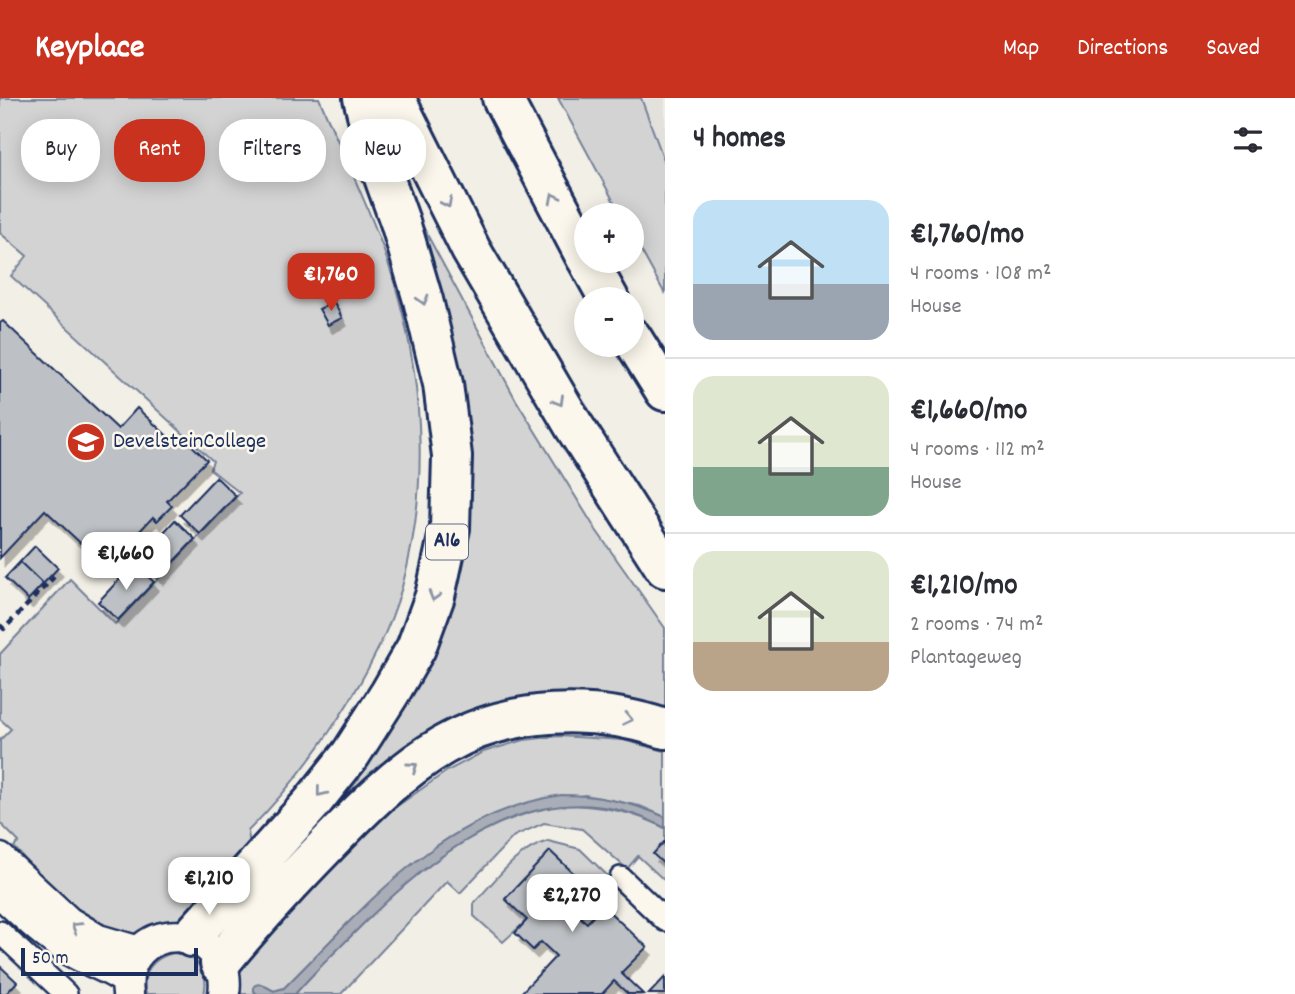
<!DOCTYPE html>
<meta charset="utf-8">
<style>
:root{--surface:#fff;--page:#f2f2f3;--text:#2b2b33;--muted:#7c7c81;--line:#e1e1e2;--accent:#c8321e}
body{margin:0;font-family:Dekko,sans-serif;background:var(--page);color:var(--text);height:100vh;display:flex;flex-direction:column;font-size:26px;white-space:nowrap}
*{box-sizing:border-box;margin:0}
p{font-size:23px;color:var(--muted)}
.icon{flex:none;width:38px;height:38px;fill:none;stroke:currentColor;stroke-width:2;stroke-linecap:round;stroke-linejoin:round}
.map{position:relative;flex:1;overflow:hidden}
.details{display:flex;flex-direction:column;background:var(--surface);width:630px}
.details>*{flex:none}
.top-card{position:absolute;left:21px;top:21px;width:539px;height:63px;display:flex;gap:14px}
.buttons{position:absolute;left:574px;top:105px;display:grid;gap:14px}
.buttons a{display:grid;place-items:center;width:70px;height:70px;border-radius:50%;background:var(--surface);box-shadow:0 4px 18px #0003;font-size:35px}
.scale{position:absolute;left:21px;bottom:18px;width:177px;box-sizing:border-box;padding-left:7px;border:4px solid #1b2f5e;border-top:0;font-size:19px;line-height:24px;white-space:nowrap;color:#1b2f5e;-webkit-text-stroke:5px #fbf7ec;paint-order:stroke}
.price{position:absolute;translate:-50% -60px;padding:0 16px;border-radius:14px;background:#fff;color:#222;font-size:23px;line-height:46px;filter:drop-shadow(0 2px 4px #0008)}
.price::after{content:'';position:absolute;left:50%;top:42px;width:21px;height:16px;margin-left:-10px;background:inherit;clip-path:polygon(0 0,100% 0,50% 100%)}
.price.on{background:var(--accent);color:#fff}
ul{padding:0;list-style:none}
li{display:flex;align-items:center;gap:21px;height:175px;padding:0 28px}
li+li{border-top:2px solid var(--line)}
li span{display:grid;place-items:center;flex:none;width:196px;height:140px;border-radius:21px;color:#555}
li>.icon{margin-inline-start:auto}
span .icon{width:84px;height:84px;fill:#fffc;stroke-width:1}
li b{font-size:30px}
h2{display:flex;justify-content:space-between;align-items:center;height:84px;padding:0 28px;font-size:30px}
.tag{padding:0 24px;border-radius:28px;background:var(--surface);box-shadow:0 4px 18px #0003;font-size:24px;line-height:63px}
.tag.on{background:var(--accent);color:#fff}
header{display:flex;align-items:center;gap:42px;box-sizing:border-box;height:98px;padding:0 35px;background:var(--accent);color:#fff}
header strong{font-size:33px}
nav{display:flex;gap:38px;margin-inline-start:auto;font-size:24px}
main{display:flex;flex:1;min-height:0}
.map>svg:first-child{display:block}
.built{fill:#e2e1dc}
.green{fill:#d2d3d2;stroke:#768198;stroke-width:2}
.water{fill:#a9adb7;stroke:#707b93;stroke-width:2}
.building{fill:#bdc0c4;stroke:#1b2f5e;stroke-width:2;filter:url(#shadow)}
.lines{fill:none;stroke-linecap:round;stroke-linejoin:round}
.street-casing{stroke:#1b2f5e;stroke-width:26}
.secondary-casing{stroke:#1b2f5e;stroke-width:35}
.highway-casing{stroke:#1b2f5e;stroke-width:44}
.path{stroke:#1b2f5e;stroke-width:4.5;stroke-dasharray:7 5;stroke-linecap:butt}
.street{stroke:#fbf7ec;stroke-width:21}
.secondary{stroke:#fbf7ec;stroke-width:30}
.highway{stroke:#fbf7ec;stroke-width:38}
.oneway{stroke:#8b93a5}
.labels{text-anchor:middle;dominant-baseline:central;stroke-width:5;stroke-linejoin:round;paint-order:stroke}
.shield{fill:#fbf7ec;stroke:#5e6b89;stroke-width:2}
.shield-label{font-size:21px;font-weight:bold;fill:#1b2f5e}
.poi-label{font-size:23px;fill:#1b2f5e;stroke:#fbf7ec;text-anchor:start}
</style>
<header>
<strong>Keyplace</strong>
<nav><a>Map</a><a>Directions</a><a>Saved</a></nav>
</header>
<main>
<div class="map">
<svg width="665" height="896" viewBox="0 0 665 896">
<defs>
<filter id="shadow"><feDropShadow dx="4.5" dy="8" stdDeviation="0" flood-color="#0004"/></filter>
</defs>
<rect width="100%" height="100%" fill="#f2efe6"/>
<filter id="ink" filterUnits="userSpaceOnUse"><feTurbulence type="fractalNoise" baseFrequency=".0143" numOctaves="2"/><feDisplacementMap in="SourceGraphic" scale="14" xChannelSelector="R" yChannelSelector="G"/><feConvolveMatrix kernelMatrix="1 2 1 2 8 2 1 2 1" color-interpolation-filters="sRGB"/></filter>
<g filter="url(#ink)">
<!-- built -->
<path class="built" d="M641,0h24v66z"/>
<!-- green -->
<path class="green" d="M0,0h319c28,66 62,132 80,201 25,93 29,195 3,288 -24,84 -93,183 -154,244l3,23 -56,64 -64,16 -38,-8 -45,-41 -34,-38 5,-5 -19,-19v-83l11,-11 -11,-10v-65l70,-75 45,45 125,-131 -30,-24 3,-8 -202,-185 16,-20 -27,-23z
M558,0h83l24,65v131l-33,-60v-19h-11z
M400,86l116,216 80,130 69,98v89l-178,-1 -264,230 239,-387z
M559,638l64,4 42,11v66l-25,-11 -55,-11 -60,9 -50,19 -126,99 -65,66 -10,3 -13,-7 -7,7 3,3h-23l2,-21 80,-92 70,-67 61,-43 36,-19 41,-12z
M562,707c35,0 71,6 103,23v53l-27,-25 -11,13 -45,-40 -38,-6 -30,13 -54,57 -13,-12 -106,113h-46c19,-22 40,-42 60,-62 58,-59 122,-113 207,-127z
M548,743l32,8 34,33 -17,18 -14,-14 2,-2 -35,-33 -23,69 -24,22 -29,-26v-13c24,-25 41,-52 74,-62z
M173,855c23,2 37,18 31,41h-58c-5,-21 6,-36 27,-41z"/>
<!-- water -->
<path class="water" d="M561,697c37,0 70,7 104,22v11c-120,-65 -229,22 -310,104 -20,20 -41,40 -60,62h-38l-3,-3v-5c6,-5 13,2 20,5l10,-3c84,-83 153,-173 277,-193z"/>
<!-- building -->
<path class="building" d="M334,204l8,16 -14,7 -9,-16z
M3,223l115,108 19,-21 40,37 7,-7 23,22 -40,41 5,5 -15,15 -4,-4 -47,50 -61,-57 -45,48v-235z
M216,379l20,19 -36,38 -20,-19z
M175,422l20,19 -36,38 -20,-18z
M35,448l23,22 -15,16 -23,-22z
M20,464l23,22 -15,16 -23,-22z
M134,466l20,18 -36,38 -20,-18z
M664,744h1v23l-12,-11z
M550,753l35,33 -2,2 14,14 -16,18 6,5 16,-17 44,41 -26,26 22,21h-15l-14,-13 -12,13h-82l36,-38 -15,-14 -8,8 -18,-17 12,-13 -22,-21z
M0,868l17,16 -11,12h-6z
M665,879v17h-16z"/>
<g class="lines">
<!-- street casing -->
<g class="street-casing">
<path id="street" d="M621,780l44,42
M0,834l66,62"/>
</g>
<!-- secondary casing -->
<g class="secondary-casing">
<path id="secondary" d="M0,761l68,63 30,18 41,12
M0,794c22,20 43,41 68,57 19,12 41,18 59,31
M128,896c-10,-77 107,-77 96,0"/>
</g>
<!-- highway casing -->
<g class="highway-casing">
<path id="highway" d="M395,0l76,152 103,176 91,142
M502,0l84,160
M588,163l21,38
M632,240l33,53
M191,839l120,-133 40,-50 39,-61 26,-45 19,-52 15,-68 2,-72 -9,-72 -20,-84 -23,-78 -20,-56 -17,-68
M220,865c34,-41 70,-80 107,-118 36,-37 72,-74 117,-100 67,-38 149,-40 221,-16"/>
</g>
<!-- path -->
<path class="path" d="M0,527l4,4 50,-52"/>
<!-- street -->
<use href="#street" class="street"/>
<!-- secondary -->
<use href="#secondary" class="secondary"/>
<!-- highway -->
<use href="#highway" class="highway"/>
</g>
<!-- one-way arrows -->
<defs><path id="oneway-chevron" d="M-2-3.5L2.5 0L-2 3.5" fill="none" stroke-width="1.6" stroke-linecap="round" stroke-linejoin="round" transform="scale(1.75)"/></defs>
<g class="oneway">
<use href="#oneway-chevron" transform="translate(554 100) rotate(-117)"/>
<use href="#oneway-chevron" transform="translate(447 105) rotate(64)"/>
<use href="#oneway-chevron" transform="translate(423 202) rotate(75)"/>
<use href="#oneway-chevron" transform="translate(559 303) rotate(60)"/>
<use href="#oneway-chevron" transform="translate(434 498) rotate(106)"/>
<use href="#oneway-chevron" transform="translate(628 621) rotate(13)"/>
<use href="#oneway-chevron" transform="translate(413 669) rotate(-35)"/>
<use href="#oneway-chevron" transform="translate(321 694) rotate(129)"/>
<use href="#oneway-chevron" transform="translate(76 829) rotate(-148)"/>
</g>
</g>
<!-- icons -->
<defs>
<g id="school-disc" transform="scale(2.0125)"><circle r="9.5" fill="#c8321e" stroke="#fbf7ec"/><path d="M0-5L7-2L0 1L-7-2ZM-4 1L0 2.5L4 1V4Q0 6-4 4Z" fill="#fff"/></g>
</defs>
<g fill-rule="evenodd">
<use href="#school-disc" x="86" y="344"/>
</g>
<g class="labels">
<!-- shield labels -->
<rect class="shield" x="426" y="426.5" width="42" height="35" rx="5"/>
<g class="shield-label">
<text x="447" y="444">A16</text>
</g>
<!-- poi labels -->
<g class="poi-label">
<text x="113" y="344">DevelsteinCollege</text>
</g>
</g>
</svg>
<div class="buttons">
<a>+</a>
<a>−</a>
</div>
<div class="scale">50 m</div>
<b class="price on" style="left:331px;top:215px">€1,760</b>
<b class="price" style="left:126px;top:494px">€1,660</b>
<b class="price" style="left:209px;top:819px">€1,210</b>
<b class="price" style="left:572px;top:836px">€2,270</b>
<div class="top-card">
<a class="tag">Buy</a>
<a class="tag on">Rent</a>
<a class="tag">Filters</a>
<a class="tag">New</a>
</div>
</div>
<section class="details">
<h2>4 homes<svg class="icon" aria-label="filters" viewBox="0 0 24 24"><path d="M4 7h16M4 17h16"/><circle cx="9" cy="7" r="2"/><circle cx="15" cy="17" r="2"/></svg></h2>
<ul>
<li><span style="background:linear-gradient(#bfe0f5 60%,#9aa5b1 0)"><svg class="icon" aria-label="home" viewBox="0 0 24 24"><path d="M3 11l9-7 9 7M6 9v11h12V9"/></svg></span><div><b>€1,760/mo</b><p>4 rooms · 108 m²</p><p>House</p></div></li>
<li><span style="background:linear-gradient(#dfe7d0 65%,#7fa58c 0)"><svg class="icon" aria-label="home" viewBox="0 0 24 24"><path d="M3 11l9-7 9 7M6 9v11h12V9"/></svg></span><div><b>€1,660/mo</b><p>4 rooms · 112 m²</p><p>House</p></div></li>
<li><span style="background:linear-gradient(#dfe7d0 65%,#b9a48a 0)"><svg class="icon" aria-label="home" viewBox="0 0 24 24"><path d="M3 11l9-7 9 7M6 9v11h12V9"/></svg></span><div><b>€1,210/mo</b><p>2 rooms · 74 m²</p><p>Plantageweg</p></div></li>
</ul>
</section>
</main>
